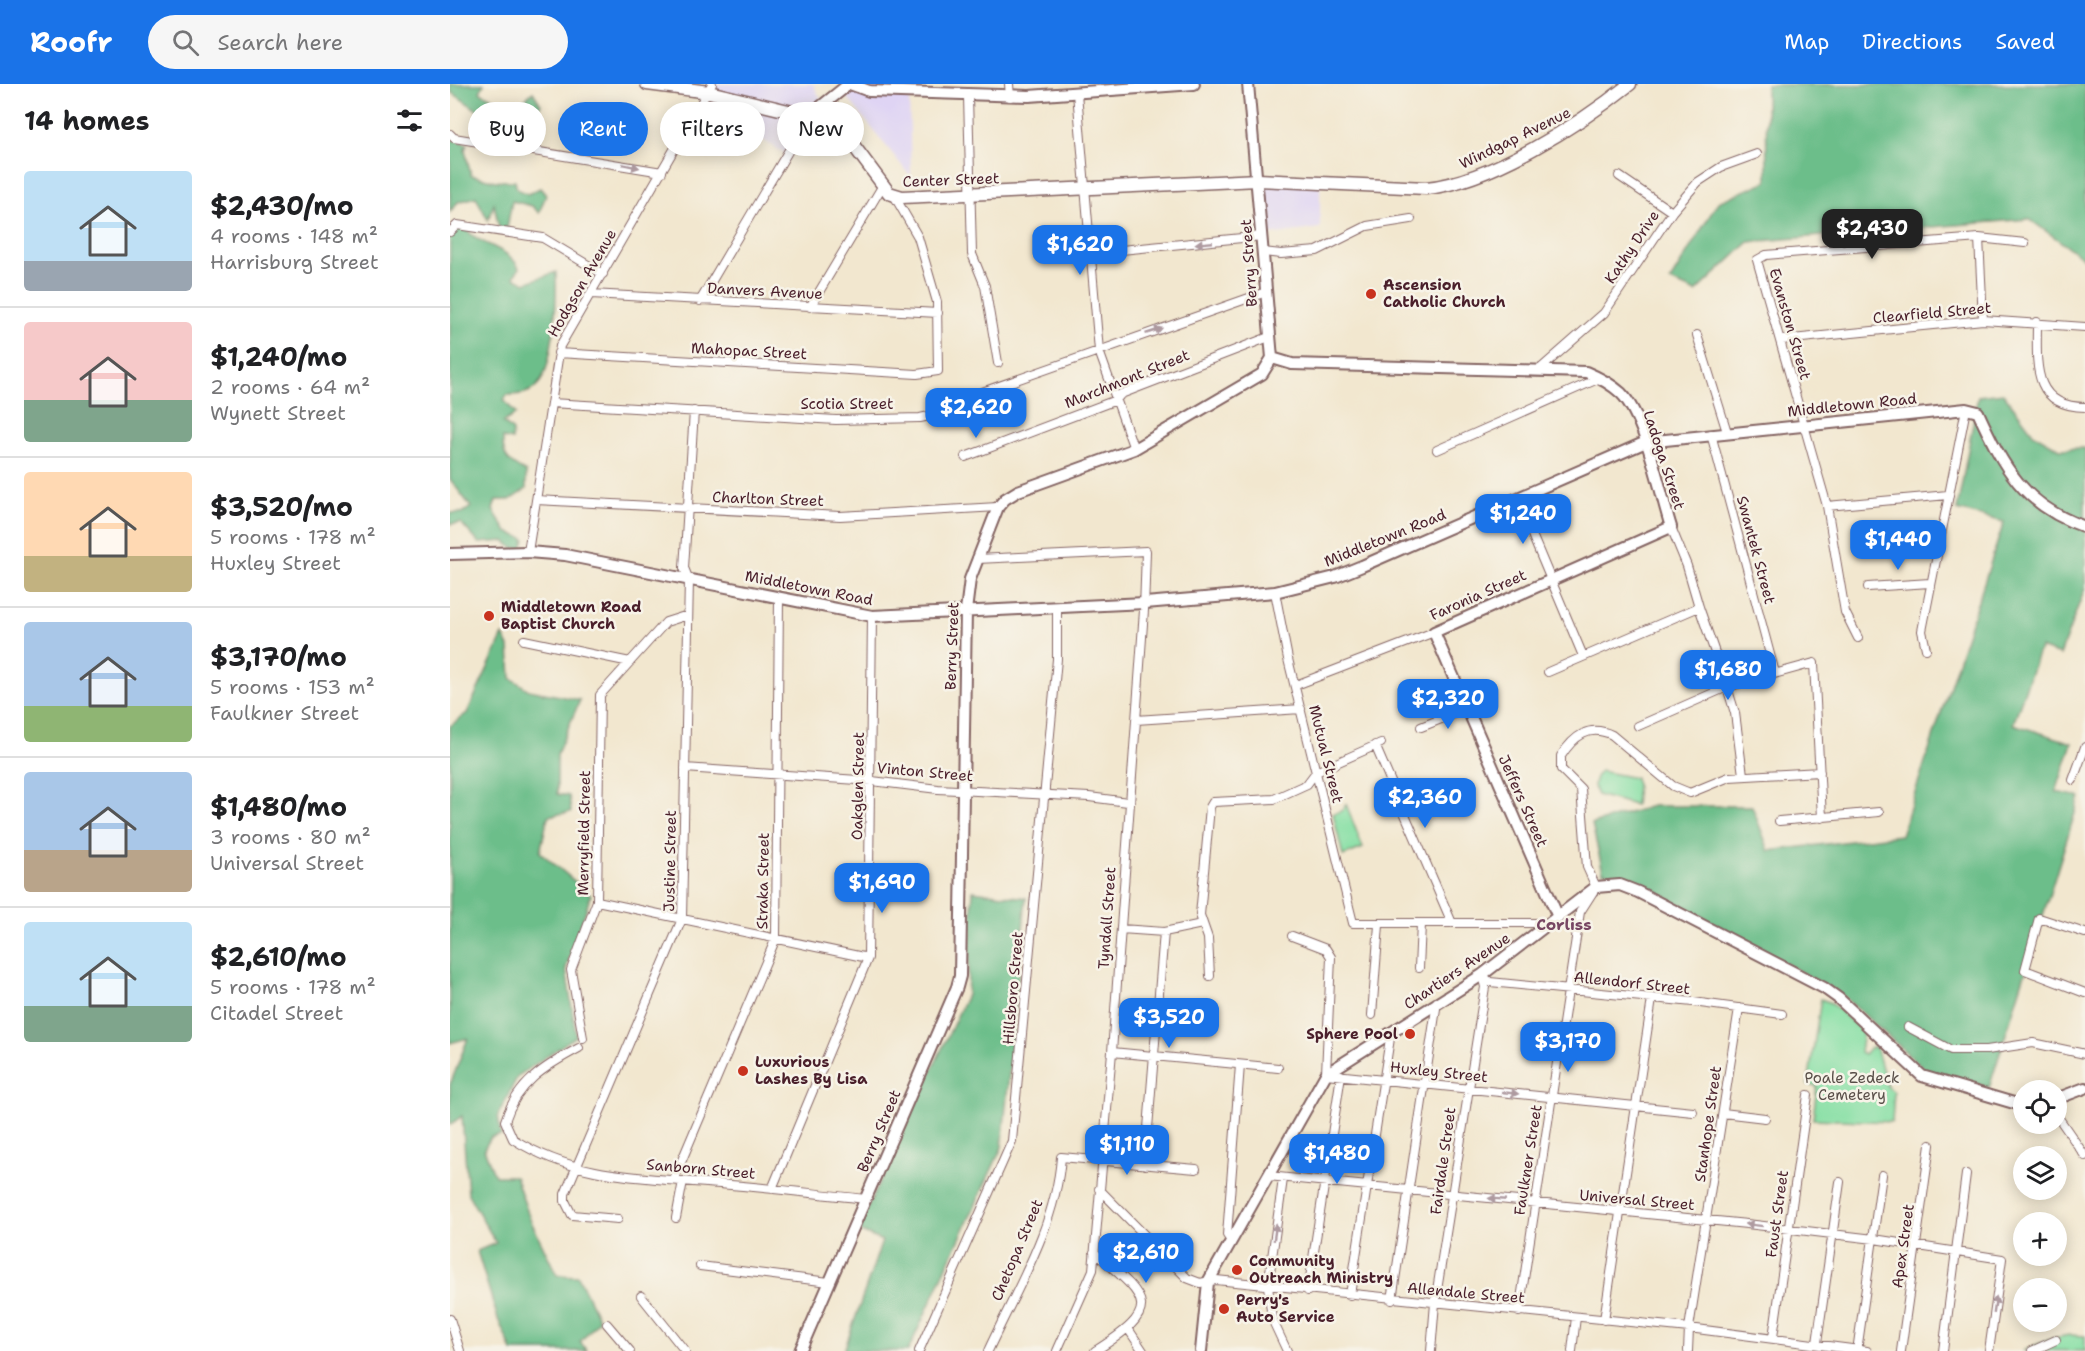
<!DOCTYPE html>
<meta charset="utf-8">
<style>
:root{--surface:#fff;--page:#f6f6f6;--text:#202124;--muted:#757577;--line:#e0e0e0;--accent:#1a73e8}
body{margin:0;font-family:"Shantell Sans",sans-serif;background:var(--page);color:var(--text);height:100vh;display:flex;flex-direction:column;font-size:22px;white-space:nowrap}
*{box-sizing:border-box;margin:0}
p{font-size:20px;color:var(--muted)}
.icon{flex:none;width:33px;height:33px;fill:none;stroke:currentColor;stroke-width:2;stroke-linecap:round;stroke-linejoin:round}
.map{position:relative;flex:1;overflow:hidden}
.panel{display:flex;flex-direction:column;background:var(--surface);width:450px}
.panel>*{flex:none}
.hud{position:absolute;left:18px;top:18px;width:570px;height:54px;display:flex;gap:12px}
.tools{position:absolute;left:1563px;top:996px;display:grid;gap:12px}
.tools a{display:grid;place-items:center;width:54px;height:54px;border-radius:50%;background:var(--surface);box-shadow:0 3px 15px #0003;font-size:30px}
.price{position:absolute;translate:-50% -51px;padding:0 14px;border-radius:12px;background:var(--accent);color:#fff;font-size:20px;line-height:39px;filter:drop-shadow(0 2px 3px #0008)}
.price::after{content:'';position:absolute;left:50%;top:36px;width:18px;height:14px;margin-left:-9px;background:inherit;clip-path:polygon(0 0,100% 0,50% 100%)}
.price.selected{background:#222;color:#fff}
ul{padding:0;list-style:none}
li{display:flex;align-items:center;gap:18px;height:150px;padding:0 24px}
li+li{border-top:2px solid var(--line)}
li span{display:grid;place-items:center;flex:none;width:168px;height:120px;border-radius:6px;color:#555}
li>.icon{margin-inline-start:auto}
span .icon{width:72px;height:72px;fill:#fffc;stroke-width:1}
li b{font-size:26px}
h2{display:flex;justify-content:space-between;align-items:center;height:72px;padding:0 24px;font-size:26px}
.pill{padding:0 21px;border-radius:27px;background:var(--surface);box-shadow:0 3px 15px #0003;font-size:21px;line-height:54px}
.pill.selected{background:var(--accent);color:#fff}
header{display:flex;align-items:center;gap:36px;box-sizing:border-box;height:84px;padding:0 30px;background:var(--accent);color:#fff}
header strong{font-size:28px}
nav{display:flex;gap:33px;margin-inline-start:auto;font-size:21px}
.search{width:420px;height:54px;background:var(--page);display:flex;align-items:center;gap:15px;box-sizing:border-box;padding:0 21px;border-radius:33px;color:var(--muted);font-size:22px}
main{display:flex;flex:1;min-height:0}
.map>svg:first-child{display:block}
.built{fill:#dfd4f4}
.green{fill:#86dfa4;stroke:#687f68;stroke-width:1.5}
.forest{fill:#6cbe8a;stroke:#5b6e5a;stroke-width:1.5}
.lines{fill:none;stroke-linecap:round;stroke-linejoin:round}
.street-casing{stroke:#856564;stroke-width:10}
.secondary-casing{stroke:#856564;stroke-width:14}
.primary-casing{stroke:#856564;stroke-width:15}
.street{stroke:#fff;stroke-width:8}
.secondary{stroke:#fff;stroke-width:10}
.primary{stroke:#fff;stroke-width:12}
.oneway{fill:#ae9aa0}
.poi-dot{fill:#c8321e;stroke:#f7f3e8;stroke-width:2}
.labels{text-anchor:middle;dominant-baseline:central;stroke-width:5;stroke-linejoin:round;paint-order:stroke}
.street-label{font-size:15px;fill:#4a1f2b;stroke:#f7f3e8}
.poi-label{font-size:15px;font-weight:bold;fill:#4a1f2b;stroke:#f7f3e8;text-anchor:start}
.park-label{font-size:15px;fill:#594f49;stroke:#f7f3e8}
.neighbourhood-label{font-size:16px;font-weight:bold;fill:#784763;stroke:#f7f3e8}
</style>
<header>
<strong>Roofr</strong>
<div class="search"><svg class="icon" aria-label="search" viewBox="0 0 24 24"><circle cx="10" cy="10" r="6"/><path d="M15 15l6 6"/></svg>Search here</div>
<nav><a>Map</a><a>Directions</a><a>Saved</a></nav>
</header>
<main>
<section class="panel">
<h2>14 homes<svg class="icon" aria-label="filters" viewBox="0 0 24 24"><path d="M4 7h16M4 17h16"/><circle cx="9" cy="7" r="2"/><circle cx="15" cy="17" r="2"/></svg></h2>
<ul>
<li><span style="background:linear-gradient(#bfe0f5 75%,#9aa5b1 0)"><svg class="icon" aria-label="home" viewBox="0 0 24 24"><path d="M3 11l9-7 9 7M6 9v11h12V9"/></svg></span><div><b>$2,430/mo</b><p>4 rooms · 148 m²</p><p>Harrisburg Street</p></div></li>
<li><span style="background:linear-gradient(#f6c9c9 65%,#7fa58c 0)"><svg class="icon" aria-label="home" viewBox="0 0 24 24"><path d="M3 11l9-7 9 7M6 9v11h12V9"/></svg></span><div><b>$1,240/mo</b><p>2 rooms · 64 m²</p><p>Wynett Street</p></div></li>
<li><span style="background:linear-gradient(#ffd9b3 70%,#c2b280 0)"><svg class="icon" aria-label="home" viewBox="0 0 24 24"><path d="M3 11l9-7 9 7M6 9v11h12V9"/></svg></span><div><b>$3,520/mo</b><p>5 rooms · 178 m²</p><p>Huxley Street</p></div></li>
<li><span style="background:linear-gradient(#a9c7e8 70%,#8fb573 0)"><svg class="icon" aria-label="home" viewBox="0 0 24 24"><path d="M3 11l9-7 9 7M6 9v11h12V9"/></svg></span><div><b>$3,170/mo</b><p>5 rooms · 153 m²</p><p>Faulkner Street</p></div></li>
<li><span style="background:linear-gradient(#a9c7e8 65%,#b9a48a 0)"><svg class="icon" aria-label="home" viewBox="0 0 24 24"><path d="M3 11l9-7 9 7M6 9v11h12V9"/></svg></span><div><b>$1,480/mo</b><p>3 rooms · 80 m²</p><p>Universal Street</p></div></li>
<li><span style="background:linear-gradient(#bfe0f5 70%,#7fa58c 0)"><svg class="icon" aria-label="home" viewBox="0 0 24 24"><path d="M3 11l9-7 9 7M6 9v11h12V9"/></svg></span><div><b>$2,610/mo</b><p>5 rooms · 178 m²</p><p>Citadel Street</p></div></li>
</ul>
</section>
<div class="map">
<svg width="1635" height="1267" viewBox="0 0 1635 1267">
<rect width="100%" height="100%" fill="#f7f3e8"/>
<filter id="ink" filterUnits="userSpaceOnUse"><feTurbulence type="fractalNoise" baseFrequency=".0167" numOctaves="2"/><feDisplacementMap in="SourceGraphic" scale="12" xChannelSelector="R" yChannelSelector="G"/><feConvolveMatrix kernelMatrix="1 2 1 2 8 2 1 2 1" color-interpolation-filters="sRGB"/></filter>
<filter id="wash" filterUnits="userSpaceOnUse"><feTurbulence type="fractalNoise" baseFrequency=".008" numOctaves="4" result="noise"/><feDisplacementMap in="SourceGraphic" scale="24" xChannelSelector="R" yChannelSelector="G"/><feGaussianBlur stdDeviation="1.35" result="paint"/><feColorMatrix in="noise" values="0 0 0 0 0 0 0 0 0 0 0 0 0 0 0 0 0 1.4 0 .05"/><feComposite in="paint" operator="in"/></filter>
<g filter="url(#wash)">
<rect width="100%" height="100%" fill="#f2e7cf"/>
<!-- built -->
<path class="built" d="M262,0h101l11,21 10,1 19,22 -5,11 3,3 -7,12 -43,-25 -15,25 -41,-25 -14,24 -42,-25z
M399,0h63l2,8h-5l2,85 -65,-81 -3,-6z
M808,96l62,3v45l-58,8z"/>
<!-- green -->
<path class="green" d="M1150,687l35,7 2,7 -2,20 -38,-10c-5,-8 -3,-17 3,-24z
M896,720l17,44 -20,8 -10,-42 10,-4z
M1371,915l10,4 32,29 -3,20 4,2 5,-5 7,-2 11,39 7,6 -2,30 -79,-3 4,-33 -9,-2z
M1619,1251l16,1v15l-62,-1 30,-12z"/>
<!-- forest -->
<path class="forest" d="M0,0h34l-4,8 34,17 19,-17 8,13 -6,7 -16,7 -16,20 -20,-25 -33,-23z
M1635,0v175l-56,-40 -280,23 -53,50 -26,-11 48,-79 49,-21 -1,-96z
M0,55l17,5 -2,6 6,25 25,6h19l2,8 11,5 12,-6 6,7 -7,18 -7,-7 -20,-5 -5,27h-8l-5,-24 -6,16 -12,-23 -18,5 -8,10z
M15,144c14,18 44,19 54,40l-5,9 11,6 31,-11c1,25 -2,90 -16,110 -8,12 -21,13 -33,13l-3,5 12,14 -13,8 10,9 -1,9 -9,-2c-1,20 6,25 23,34v17l-16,11h-14l-3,10 14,22 18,7 -3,9h-9l-8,-7 -26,2 -18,-20 -11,1v-11h12l9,-6 -21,-28v-244l7,-6z
M1553,309l31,41 26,15 25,-1v140l-25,67 -20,-7 -27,76 59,19 -16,49 24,5 -91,291 -63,-18 -84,-75 -213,-119 -26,-4 -11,-48 60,-18h100l17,45 132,-16 103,-313 -47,-12 21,-114z
M53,551l6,12 2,31 18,12 51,10 -23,54v40l12,2 2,16 -23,4 -8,36 51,43 -25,73 10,68 -58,40 -20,39 3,20 -10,2 -7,12 11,27h20l15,43 27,56 21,1 21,44 -19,22 7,9h-75l-14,-32 -21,-68 19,-8 -28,-49 -6,-78 -12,9v-40l18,-47 -18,5v-317l17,-13z
M523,807l53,7 -24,249 -94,204h-64l38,-110 -25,-11 110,-235z"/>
</g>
<g filter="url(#ink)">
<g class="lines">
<!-- street casing -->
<g class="street-casing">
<path id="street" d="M559,0l1,13
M627,9l22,258 35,98
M518,12l4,158 13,32 13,77
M0,50l4,4 208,34
M1169,92l53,36
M0,148l7,-7 86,13 60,36
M1529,154l4,82
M813,168l18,2 36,-3 50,-25 44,-7
M641,169l171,-17
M141,210l347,19
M250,217l109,-185
M360,223l73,-122
M1587,238c0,40 -6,85 48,85
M1247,251l30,97
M1332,256l201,-20 102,7
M108,269l359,21 21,-3 -1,-69 -19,-65 -23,-40
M1089,286l65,-57 68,-101 26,-30 23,-15 36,-13
M101,319l285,17 84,-2 14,-3 17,-12 315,-111
M1261,350l64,239
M987,366l163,-72
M515,373l151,-57 5,-6 148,-57
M1067,415l66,157
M86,416l304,16 158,-9
M1377,422l121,-11
M1221,443l16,39 12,41 28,80 8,26 8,62
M78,468l32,-206 152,-262
M527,475l169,-8 -2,59 -32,442 -19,218 -36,81
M1418,503l62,-4
M825,508l13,67 65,264h183l11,3
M1408,554l-13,-26 -18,-106 -70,-246 9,-5 213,-17 46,5
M74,556l106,22
M1476,565l-4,-18 44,-222
M1098,588l151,-65
M846,601l138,-53
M686,636l165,-11
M1188,642l89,-39 87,-24 8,155
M971,643l45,-18
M925,661l77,178
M235,684l187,13 66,8 151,8 39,5
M1623,696l12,-33
M1329,737l100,-9
M147,817l271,57
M671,845l43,3 38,-8
M1635,849l-46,-15 -14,52 60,23
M842,852l34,13 5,8 -5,117 367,38
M969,884l2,-44
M1032,891l8,7 203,20 89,12
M760,892l-2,-38 -8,-23 10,-108 3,-5 61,-3 33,-15 9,-12 65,-29
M922,931l7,-90
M1458,943l43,23h36l46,-7 52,11
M133,954l-12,-68 26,-69 3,-206 66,-73 22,-7
M129,964c-34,18 -62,35 -74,73l8,18c65,41 133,38 207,45 49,4 97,10 146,15
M662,968l166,16
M1273,1029l42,5
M1606,1030l29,42
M695,1081l19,-233
M818,1092l479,48 127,15 128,20 -13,92
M224,1095l102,-241 3,-341
M833,1095l-15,107 4,33 15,32
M322,1105l96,-231 4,-342
M649,1105l88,89 13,5 16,-3 473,48 178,23
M226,1134l7,-37
M168,1135l-46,-4 -7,-14v-7l117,-275 7,-339 -5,-12 10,-157
M781,1157l-4,-6 13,-170
M644,1168c56,48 69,56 1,99
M250,1182l129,16
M858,1207l33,-216
M900,1211l41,-263
M191,1212l44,55
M942,1216l45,-298
M1069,1228l61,-400 16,-25 -9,-20 -6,-78 -20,-20v-13c13,-20 28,-32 51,-21l61,51 17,7 39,-16 91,-5
M0,1235l10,32
M1154,1236l48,-321
M157,1240l23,27
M679,1246l14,21
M1323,1253l35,-242
M1367,1259l23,-161
M469,1267l93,-210 45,-482v-51
M538,1267c28,-61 68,-125 73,-194l135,12
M981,1267l4,-48 50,-316 -3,-12
M1122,1267l4,-34
M1238,1267l1,-23 50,-320
M1407,1267l25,-176
M1451,1267l29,-206
M1493,1267l23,-177
M1582,1267l24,-11"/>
</g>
<!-- secondary casing -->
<g class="secondary-casing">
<path id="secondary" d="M400,0l19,7 160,5 165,-12
M359,32l40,-32
M822,274l20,6 294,8c12,5 25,12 35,21 25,25 39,100 50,134l-237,105 124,285
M0,470l78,-2 37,3 307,61 273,-13 130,-11 60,-15 27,-11 284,-124 320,-33 12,3c25,55 46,94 107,115
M1606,1015l29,-11
M350,1267l157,-364 3,-11 6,-365 4,-32 28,-72 7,-8 13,-8 116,-42 128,-75 10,-16 -24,-274
M751,1267l7,-69 118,-208 156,-99 114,-88 24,-2 18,7 186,96 14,10 84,78 102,30"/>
</g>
<!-- primary casing -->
<g class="primary-casing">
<path id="primary" d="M197,0l62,8 100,24 42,26 38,51 13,4 356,-17 168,8c64,-6 154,-64 204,-104"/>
</g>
<!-- street -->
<use href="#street" class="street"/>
<!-- secondary -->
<use href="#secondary" class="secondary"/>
<!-- primary -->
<use href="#primary" class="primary"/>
</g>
<!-- one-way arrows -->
<defs><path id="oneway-solid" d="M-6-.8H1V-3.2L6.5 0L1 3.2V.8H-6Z" transform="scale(1.5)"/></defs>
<g class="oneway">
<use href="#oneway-solid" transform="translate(181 82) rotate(12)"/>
<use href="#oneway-solid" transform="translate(754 159) rotate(175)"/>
<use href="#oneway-solid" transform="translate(704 247) rotate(-19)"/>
<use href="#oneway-solid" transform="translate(1060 1009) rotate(6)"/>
<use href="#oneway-solid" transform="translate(1047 1115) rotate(-175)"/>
<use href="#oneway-solid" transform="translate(1304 1141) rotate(-173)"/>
<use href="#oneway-solid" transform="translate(825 1148) rotate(-82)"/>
<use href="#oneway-solid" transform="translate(1545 1221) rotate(-82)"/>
</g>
</g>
<!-- markers -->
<g class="poi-dot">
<circle cx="921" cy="210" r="6"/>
<circle cx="39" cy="532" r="6"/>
<circle cx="960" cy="950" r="6"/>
<circle cx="293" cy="987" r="6"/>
<circle cx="787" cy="1186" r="6"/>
<circle cx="774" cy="1225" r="6"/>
</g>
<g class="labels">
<!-- street labels -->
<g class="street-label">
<text transform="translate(1065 54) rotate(-26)">Windgap Avenue</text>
<text transform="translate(501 96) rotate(-2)">Center Street</text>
<text transform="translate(1182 163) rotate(-56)">Kathy Drive</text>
<text transform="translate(799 179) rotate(-94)">Berry Street</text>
<text transform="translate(132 199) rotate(-60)">Hodgson Avenue</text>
<text transform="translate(315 207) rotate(3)">Danvers Avenue</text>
<text transform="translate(1482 229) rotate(-5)">Clearfield Street</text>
<text transform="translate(1340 240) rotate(74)">Evanston Street</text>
<text transform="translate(299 267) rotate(3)">Mahopac Street</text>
<text transform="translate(677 295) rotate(-22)">Marchmont Street</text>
<text x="397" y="320">Scotia Street</text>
<text transform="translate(1402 321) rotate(-6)">Middletown Road</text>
<text transform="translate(1214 376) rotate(72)">Ladoga Street</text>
<text transform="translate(318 415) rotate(2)">Charlton Street</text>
<text transform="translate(935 454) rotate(-22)">Middletown Road</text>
<text transform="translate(1306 466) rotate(75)">Swantek Street</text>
<text transform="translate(359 504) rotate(11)">Middletown Road</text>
<text transform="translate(1028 511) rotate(-24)">Faronia Street</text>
<text transform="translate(502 562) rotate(-88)">Berry Street</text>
<text transform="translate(876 670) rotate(76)">Mutual Street</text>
<text transform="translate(475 688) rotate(5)">Vinton Street</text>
<text transform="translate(408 702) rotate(-89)">Oakglen Street</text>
<text transform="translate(1073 717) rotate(66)">Jeffers Street</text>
<text transform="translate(134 749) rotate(-89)">Merryfield Street</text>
<text transform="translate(220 777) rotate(-89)">Justine Street</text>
<text transform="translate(313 797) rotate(-89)">Straka Street</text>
<text transform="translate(657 834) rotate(-86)">Tyndall Street</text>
<text transform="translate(1007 887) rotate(-34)">Chartiers Avenue</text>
<text transform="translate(1182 899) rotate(6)">Allendorf Street</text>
<text transform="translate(563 904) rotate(-85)">Hillsboro Street</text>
<text transform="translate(989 988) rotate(6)">Huxley Street</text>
<text transform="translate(1258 1040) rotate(-82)">Stanhope Street</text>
<text transform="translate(429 1047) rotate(-67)">Berry Street</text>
<text transform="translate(1078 1076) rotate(-81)">Faulkner Street</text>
<text transform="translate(993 1077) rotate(-82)">Fairdale Street</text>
<text transform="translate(251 1085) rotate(5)">Sanborn Street</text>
<text transform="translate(1187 1116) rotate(5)">Universal Street</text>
<text transform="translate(1327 1130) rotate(-82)">Faust Street</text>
<text transform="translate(1453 1162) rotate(-82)">Apex Street</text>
<text transform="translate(567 1166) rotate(-67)">Chetopa Street</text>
<text transform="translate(1016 1209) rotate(5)">Allendale Street</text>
</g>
<!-- poi labels -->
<g class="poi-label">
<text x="933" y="201">Ascension<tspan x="933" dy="17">Catholic Church</tspan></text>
<text x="51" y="523">Middletown Road<tspan x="51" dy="17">Baptist Church</tspan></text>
<text x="948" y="950" text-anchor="end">Sphere Pool</text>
<text x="305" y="978">Luxurious<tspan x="305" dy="17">Lashes By Lisa</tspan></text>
<text x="799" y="1177">Community<tspan x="799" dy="17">Outreach Ministry</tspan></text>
<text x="786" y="1216">Perry's<tspan x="786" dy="17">Auto Service</tspan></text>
</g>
<!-- park labels -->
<g class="park-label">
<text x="1402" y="994">Poale Zedeck<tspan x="1402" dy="17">Cemetery</tspan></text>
</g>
<!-- neighbourhood labels -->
<g class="neighbourhood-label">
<text x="1114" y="840">Corliss</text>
</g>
</g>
</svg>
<div class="tools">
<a><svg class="icon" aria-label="locate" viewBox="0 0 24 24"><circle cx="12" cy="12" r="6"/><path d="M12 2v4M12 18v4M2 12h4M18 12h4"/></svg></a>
<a><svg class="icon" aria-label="layers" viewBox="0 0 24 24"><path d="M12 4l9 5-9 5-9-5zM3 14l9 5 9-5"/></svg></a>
<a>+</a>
<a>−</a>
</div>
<b class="price selected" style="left:1422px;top:176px">$2,430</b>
<b class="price" style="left:630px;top:192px">$1,620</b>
<b class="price" style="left:526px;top:355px">$2,620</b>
<b class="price" style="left:1073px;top:461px">$1,240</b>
<b class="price" style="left:1448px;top:487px">$1,440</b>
<b class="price" style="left:1278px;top:617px">$1,680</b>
<b class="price" style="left:998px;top:646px">$2,320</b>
<b class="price" style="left:975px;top:745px">$2,360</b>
<b class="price" style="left:432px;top:830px">$1,690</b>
<b class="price" style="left:719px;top:965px">$3,520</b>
<b class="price" style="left:1118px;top:989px">$3,170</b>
<b class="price" style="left:677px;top:1092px">$1,110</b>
<b class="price" style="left:887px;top:1101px">$1,480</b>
<b class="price" style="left:696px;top:1200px">$2,610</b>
<div class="hud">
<a class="pill">Buy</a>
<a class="pill selected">Rent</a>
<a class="pill">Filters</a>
<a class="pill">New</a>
</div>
</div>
</main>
